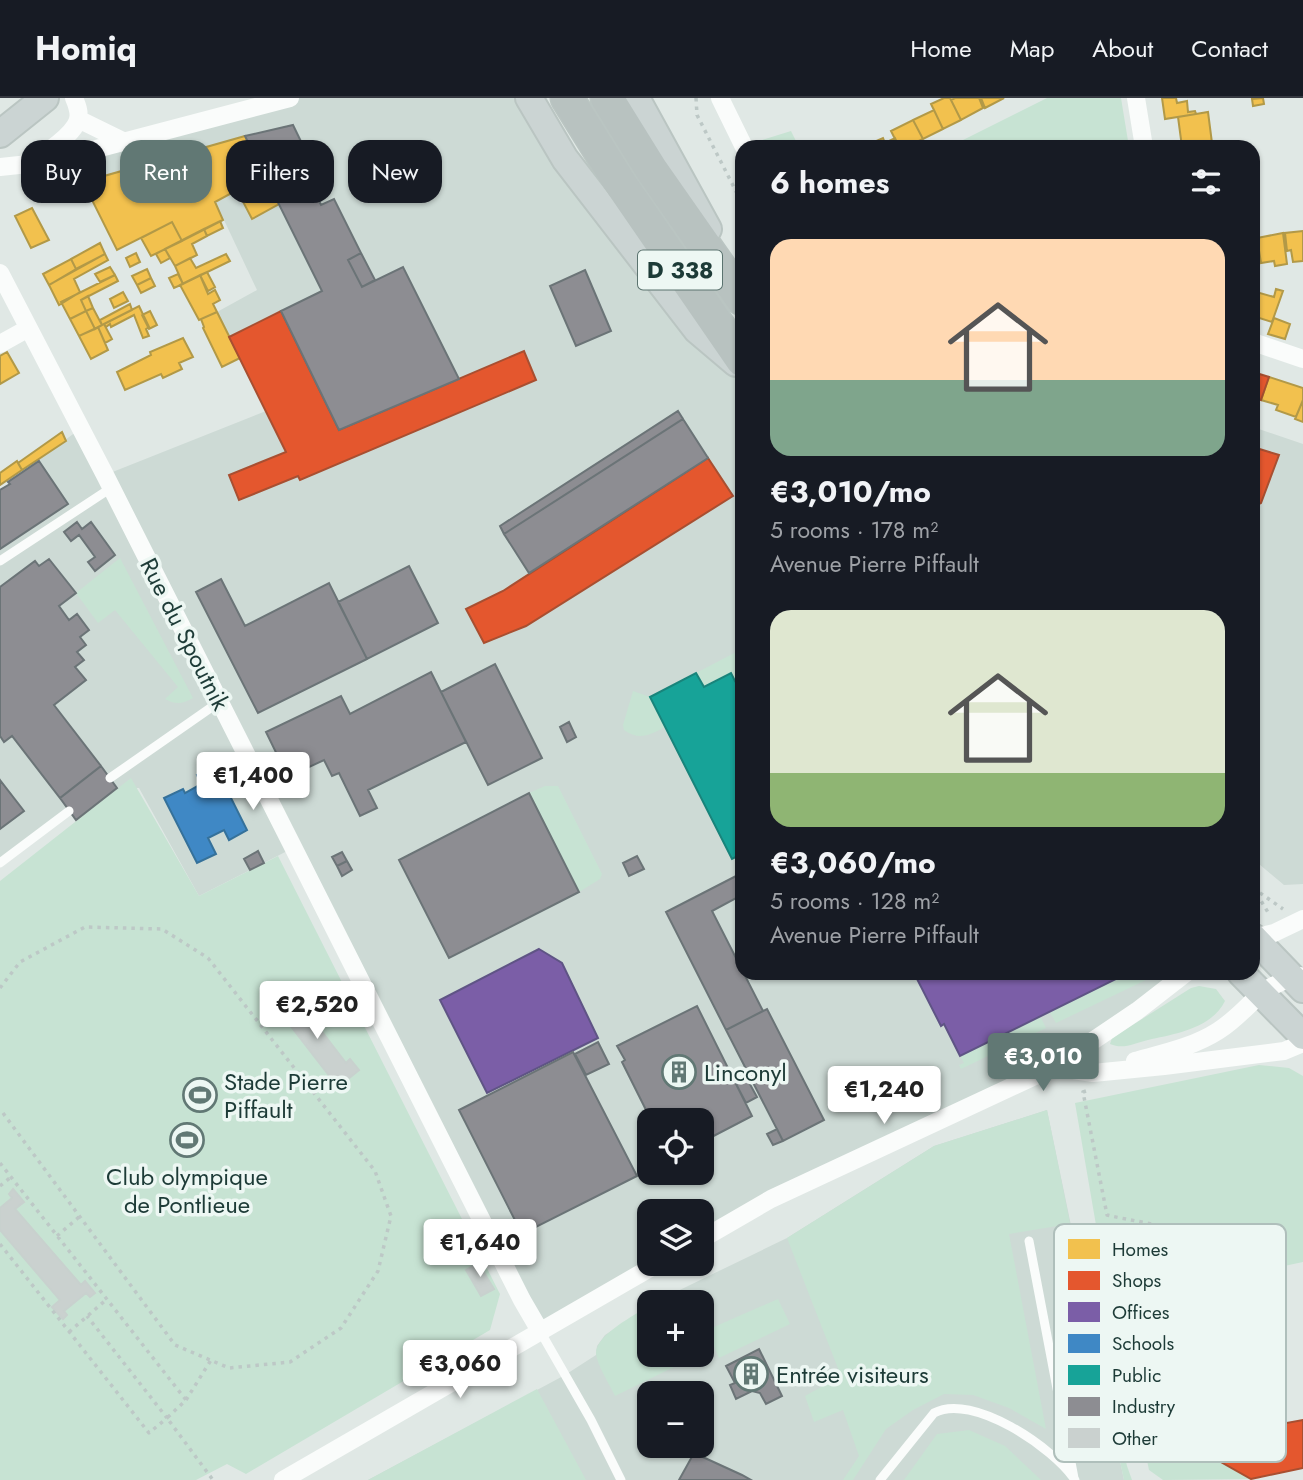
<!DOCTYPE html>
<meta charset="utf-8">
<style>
:root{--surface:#171b24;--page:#242831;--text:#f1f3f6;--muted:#9ea1a6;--line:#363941;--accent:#617874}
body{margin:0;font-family:Jost,sans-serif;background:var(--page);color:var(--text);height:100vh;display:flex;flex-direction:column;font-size:26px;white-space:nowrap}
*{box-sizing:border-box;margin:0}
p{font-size:23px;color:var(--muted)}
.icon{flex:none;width:38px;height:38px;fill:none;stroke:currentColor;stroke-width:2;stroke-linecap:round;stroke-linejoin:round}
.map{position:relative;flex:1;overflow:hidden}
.panel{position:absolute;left:735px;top:42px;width:525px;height:840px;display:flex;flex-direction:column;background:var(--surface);border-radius:21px;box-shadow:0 2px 5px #0004}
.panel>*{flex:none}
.top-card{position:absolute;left:21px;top:42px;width:609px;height:63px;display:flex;gap:14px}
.buttons{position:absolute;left:637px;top:1010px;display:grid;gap:14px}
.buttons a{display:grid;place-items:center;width:77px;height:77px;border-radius:14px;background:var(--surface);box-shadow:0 2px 5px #0004;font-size:35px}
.price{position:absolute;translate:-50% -60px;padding:0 16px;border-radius:7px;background:#fff;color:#222;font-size:23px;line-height:46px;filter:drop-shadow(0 2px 4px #0008)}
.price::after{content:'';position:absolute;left:50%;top:42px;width:21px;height:16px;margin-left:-10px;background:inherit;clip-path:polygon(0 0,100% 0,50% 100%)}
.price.active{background:var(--accent);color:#fff}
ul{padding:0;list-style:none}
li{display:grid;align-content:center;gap:14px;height:371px;padding:0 35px}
li span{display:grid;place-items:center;height:217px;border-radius:21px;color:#555}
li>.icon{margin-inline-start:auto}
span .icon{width:126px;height:126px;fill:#fffc;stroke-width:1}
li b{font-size:30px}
h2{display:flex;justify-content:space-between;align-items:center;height:84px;padding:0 35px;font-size:30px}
.tag{padding:0 24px;border-radius:21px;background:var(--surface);box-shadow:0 2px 5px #0004;font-size:24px;line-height:63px}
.tag.active{background:var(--accent);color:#fff}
header{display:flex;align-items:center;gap:42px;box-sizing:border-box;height:98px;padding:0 35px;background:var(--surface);border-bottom:2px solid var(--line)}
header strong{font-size:33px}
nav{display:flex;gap:38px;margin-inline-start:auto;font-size:24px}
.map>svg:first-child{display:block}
.built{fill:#cddad5;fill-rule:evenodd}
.green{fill:#c7e3d3}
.homes{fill:#f2c14e;stroke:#b29947;stroke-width:2}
.shops{fill:#e4572e;stroke:#a84f31;stroke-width:2}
.offices{fill:#7b5ea7;stroke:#5f5485;stroke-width:2}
.schools{fill:#3f88c5;stroke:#35719a;stroke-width:2}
.public{fill:#17a398;stroke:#19847b;stroke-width:2}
.industry{fill:#8d8d92;stroke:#6b7477;stroke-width:2}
.building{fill:#cad1cf;stroke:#c8d1ce;stroke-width:2}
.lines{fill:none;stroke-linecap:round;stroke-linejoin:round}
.primary-casing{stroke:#bac5c2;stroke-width:30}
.highway-casing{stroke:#bac5c2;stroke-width:35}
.path{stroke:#bdc8c6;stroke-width:3.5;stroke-dasharray:3.5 5;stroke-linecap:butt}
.lane{stroke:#fafcfb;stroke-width:9}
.street{stroke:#fafcfb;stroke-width:18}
.primary{stroke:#cbd4d3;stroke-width:26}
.highway{stroke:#b8c2c0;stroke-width:32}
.labels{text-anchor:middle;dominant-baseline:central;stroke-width:7;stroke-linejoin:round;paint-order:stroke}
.shield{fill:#edf7f3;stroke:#5b736f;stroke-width:2}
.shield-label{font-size:23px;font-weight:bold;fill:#1d3b37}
.street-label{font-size:24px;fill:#1d3b37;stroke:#edf7f3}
.poi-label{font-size:24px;fill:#1d3b37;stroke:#edf7f3;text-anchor:start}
.key{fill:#edf7f3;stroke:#afbfbb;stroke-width:2}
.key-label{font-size:19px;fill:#1d3b37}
</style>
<header>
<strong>Homiq</strong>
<nav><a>Home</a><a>Map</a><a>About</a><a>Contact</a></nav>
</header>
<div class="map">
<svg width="1303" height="1382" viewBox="0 0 1303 1382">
<rect width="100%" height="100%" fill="#e0e8e5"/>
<!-- built -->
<path class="built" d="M290,0h239l213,269v606h432l-106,84 -366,182v-28h-53v53l-109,67 -247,-483 -94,48 -60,-108h-22l-41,32 -7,-9 -69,52v-373l10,-6 -2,-2 72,-53 25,46 161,-64 -49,-99 40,-22 -33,-70 -52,3 -55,27 -39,-77 -9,3 -10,-18zM649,1022h53v52h-53z
M1253,329l50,17v440l-19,1 -31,-26z
M1047,1012l77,370h-756l197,-105 31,-20 1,-9 8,-11 44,-29v48h53v-52h-47l132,-64 147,-92zM649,1295h53v53h-53z"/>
<!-- green -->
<path class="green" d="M1047,0h74l8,49h-180z
M791,33l8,16h-40l-3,-5z
M120,460l73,140c-11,6 -17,7 -28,1l13,-12 -63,-77 -17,13 -22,-30z
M742,551v28l-7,4 -4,-8 -27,14 -8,-14z
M633,593l17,6 15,30c-15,8 -26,14 -41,3l-1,-5z
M131,680l68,118 79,-40 222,438 -10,36 -244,144 -19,-10 -31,16h-196v-599z
M545,688h13l44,88 -2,5 -21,13 -50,-99z
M1125,875h30l-7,6 -92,44 -7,-12z
M1199,888l17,3 9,12c-14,28 -51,33 -77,39 -14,3 -24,10 -38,4l2,-6 79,-50z
M1040,918l6,12 -85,41 -2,-4 5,-2 -4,-7z
M1259,967l30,3 14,8v186l-43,9 3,15 -21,4 -25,-30 -27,-14 -94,-21 -21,-122z
M1047,1012l23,113 8,10 49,233 5,14h-8l-54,-256 -61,10 37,195 -37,-21 -36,-13 -29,-1 -31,16 -27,19 -33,51h-10l16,-24 -16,-46 -29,12 -9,-26 36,-20 -54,-138 147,-92z
M1104,1154l82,21 6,24 -14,-15 -40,-10 37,163 76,44 -88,1 -14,-10z
M778,1201l12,25 -71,34 -12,-28z
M649,1208v48l30,1 3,8 -67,33c-6,-13 -17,-29 -19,-42 -1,-19 39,-39 53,-48z
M537,1291l49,91h-218z
M969,1332l36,16 36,34h-137l33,-46z"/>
<!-- homes -->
<path class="homes" d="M944,0h6l11,22 -18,9 -12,-25z
M955,0h24l4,10 -22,12 -10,-20z
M981,0h23l-19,10z
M1162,0h14l1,5 10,-2 1,11 7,-1 1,3 -31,5z
M1263,0l1,6 -11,2 -1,-7z
M934,12l9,19 -20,10 -10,-19z
M1208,14l4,31 -30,4 -4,-30z
M913,22l10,19 -17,8h-7l-8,-16z
M245,38l34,68 -27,15 -15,-29 -22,12 8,18 -41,21 -10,-19 -55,28 -34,-68z
M883,40l2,5 10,-5 4,9h-22l-3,-5z
M32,110l17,32 -18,8 -16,-32z
M220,123l3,7 -16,8 -3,-7z
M172,124l10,19 -31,15 -10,-18z
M204,131l3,7 -15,8 5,11 -22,11 -10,-17z
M1303,133v30l-10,1 -2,-12 -4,1 -2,-18z
M1283,135l4,31 -12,2 -1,-5 -13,2 -4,-25z
M100,145l5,11 -29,15 -5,-10z
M165,151l5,9 -9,5 -5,-9z
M136,155l4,9 -10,5 -4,-9z
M105,156l3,6 -34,19 6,13 -21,13 -10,-20z
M226,156l4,7 -47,23 -8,-18 15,-8 6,10z
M71,161l5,10 -27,16 -6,-11z
M110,169l5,8 -15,7 -5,-8z
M147,171l4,9 -14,7 -5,-9z
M207,174l8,15 -7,4 -8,-16z
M178,176l5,10 -9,4 -5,-10z
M115,177l3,6 -37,19 5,11 -16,8 -9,-17z
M200,177l8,19 7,-4 5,10 -7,4 4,8 -18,8 -19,-35z
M151,180l4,8 -14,7 -4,-8z
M1276,191l7,2 -11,31 -19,-6v-25l21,6z
M123,194l5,9 -14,7 -4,-9z
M88,198l5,12 -7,3 -5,-11z
M130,206l2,6 -30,15 -2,-5z
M139,208l10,21 -3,2 3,7 -6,2 -9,-23 -23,12 -1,-3 -4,3 -2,-3z
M93,210l9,17 -7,4 -9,-18z
M86,213l9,18 -16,7 -9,-17z
M150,213l7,14 -8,4 -7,-14z
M217,214l23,46 -18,9 -19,-39 1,-1 -3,-8z
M1274,220l16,6 -5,15 -17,-5z
M104,226l8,15 -7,4 -7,-16z
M98,229l10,23 -17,9 -12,-23z
M183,240l10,19 -14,6 3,6 -19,9 -2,-4 -36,16 -8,-18 34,-17 -1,-3z
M7,254l12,21 -19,11v-28z
M1269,279l34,11v12l-7,17 -20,-7 2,-5 -17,-5z
M1303,302v22l-8,-3z
M62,334l4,9 -44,29 -4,-7z
M17,363l5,9 -22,15v-12z"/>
<!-- shops -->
<path class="shops" d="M281,213l58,119 185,-79 12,29 -236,100 -2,-4 -59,24 -10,-25 57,-23 -57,-115z
M1253,274l16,5 -8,23 -8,-3z
M1253,349l26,8 -18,48 -8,4z
M708,360l25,38 -207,130 -42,17 -18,-34 37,-18z
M1138,1173l40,11 14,15 24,108 43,23 44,-8v48l-52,11 -76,-43z"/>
<!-- offices -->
<path class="offices" d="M539,851l23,14 36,75 -111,55 -47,-93z
M914,875h211l1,1 -166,82 -16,-32 -3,2z"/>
<!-- schools -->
<path class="schools" d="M215,668l32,64 -18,10 -5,-10 -16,8 8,16 -19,9 -33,-65 19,-9 2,4 16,-9 -4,-9z"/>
<!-- public -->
<path class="public" d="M696,575l8,14 27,-14 4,8 7,-4v177l-10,5 -82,-162z"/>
<!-- industry -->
<path class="industry" d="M293,27l17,35 -9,4 20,41 13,-6 27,54 -13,7 14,27 41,-20 56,112 -120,51 -58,-119 41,-20 -77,-155z
M361,155l14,27 -13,7 -14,-27z
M585,172l26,61 -35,15 -26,-60z
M678,313l5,8 -179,115 -4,-8z
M683,321l25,39 -179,115 -25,-39z
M39,363l29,43 -68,45v-59l10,-6 -2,-2z
M77,424l5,7 9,-7 24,33 -20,16 -7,-9 7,-5 -16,-22 -8,6 -7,-9z
M49,461l27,34 -17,13 10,14 8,-6 12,16 -9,7 6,8 -9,7 7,8 -9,7 11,13 -32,25 47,61 -41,32 -48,-62 -8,6 -4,-6v-149l35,-26 4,5z
M409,468l29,57 -71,36 -29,-57z
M221,481l24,47 84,-43 38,76 -109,54 -62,-121z
M495,566l47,94 -54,27 -47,-93z
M431,574l35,70 -98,48 9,18 -17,8 -21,-43 -7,3 -8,-16 -36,17 -22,-45 75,-36 9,18z
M569,624l7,15 -9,5 -7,-15z
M101,668l16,22 -41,32 -16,-22z
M0,682l24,31 -24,18z
M529,695l50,99 -130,66 -50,-98z
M258,753l6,12 -14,7 -6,-11z
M342,754l5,9 -10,5 -5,-9z
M637,758l7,13 -15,7 -6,-13z
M347,763l5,9 -10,6 -5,-10z
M742,775v22l-30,16 51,100 -37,19 -60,-118z
M697,908l55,110 -50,26v-22h-51l-29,-58 3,-2 -8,-14z
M767,911l57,111 -41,21 -57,-111z
M598,944l11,22 -23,11 -11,-21z
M573,954l64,124 -115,58 -63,-124z
M746,979l11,20 -11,6 -11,-21z
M777,1031l6,12 -10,4 -6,-11z
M759,1251l23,47 -16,8 -6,-11 -8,-2 -16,8 -6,-14 5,-2 -9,-17z
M694,1355l48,22 9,5h-72z"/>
<!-- building -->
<path class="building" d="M293,896l53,69 4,-4 9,11 -21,17 -62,-80z
M13,1091l11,13 -9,7 66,76 4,-4 10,12 -5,4 -4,-4 -22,18 3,4 -4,4 -11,-12 8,-7 -60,-70v-22l12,-10 -3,-4z
M473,1160h2l19,31 -13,7 -15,-26 10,-6z"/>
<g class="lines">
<!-- primary casing -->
<g class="primary-casing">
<path id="primary" d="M529,0l36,61 132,171 39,33
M636,0l72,131
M0,36l45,-36
M1253,839l50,52
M1241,875l62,63"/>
</g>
<!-- highway casing -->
<g class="highway-casing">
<path id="highway" d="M567,0l51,82 124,180
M607,0l44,71 91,130"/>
</g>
<!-- path -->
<path class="path" d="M696,0l1,17 45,88
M1253,790l30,21
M1255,793l4,25
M1257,796l12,20
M0,890l20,-26 65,-35 77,2 46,29 167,213 16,45 -13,55 -37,57 -51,34 -61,6 -54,-23 -175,-236
M1086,993l-3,1 24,123c46,11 114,14 139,62 4,7 4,18 5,27
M0,1065l186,237 -19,18 46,62
M0,1088l11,-9
M57,1138l22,-19
M0,1146l149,189 18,-15 -80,-102
M69,1234l38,-33
M186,1302l25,-40"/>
<!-- lane -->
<path class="lane" d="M0,463l111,-73
M110,680l109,-76
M0,765l69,-52
M1029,1143l45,237
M540,1233l51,89 30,60
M880,1382l54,-67c38,-21 120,35 141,67"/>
<!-- street -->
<path class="street" d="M720,0l24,49
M1136,0l8,49
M78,21l47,23
M33,63c13,-8 40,-26 45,-41 2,-8 -1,-15 -4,-22
M0,69l47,-5 243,-64
M0,175l105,202 417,825 18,31
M1253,244l50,17
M0,246l27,-15
M1253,840l21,-5 29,-14
M1135,963c29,-8 58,-14 83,-30 33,-21 38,-45 82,-55
M1054,969l39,6 71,-7 120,-15 19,-8
M702,1141l69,-40 283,-132 83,-56 49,-38
M283,1382l374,-216"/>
<!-- primary -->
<use href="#primary" class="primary"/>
<!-- highway -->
<use href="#highway" class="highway"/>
</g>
<!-- icons -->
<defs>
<g id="building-ring" transform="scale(1.75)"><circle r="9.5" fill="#edf7f3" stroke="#617874" stroke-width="1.5"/><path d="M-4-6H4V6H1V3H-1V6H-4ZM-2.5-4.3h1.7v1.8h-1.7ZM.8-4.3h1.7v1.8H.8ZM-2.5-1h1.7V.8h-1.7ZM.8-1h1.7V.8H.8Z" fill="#617874"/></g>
<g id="stadium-ring" transform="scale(1.75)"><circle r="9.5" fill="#edf7f3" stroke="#617874" stroke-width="1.5"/><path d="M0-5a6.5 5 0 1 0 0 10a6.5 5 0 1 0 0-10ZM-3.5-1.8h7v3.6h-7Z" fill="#617874"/></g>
</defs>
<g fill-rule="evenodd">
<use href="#building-ring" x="679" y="974"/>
<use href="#stadium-ring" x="200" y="997"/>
<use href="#stadium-ring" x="187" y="1042"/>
<use href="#building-ring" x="751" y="1276"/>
</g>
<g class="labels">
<!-- shield labels -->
<rect class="shield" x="638" y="152.5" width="84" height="39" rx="5"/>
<g class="shield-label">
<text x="680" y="172">D 338</text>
</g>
<!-- street labels -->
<g class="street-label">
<text transform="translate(185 536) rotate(63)">Rue du Spoutnik</text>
</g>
<!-- poi labels -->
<g class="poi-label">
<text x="704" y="974">Linconyl</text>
<text x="224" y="983">Stade Pierre<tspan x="224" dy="28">Piffault</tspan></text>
<text x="187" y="1078" text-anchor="middle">Club olympique<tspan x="187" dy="28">de Pontlieue</tspan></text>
<text x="776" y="1276">Entrée visiteurs</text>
</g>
</g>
<!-- legend -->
<rect x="1054" y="1126" width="232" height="238" rx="10" class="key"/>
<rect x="1068" y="1141" width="32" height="20" fill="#f2c14e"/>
<rect x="1068" y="1173" width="32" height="19" fill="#e4572e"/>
<rect x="1068" y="1204" width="32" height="20" fill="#7b5ea7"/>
<rect x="1068" y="1236" width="32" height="19" fill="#3f88c5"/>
<rect x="1068" y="1267" width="32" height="20" fill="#17a398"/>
<rect x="1068" y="1299" width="32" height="19" fill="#8d8d92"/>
<rect x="1068" y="1330" width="32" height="20" fill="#cad1cf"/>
<g class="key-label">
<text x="1112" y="1158">Homes</text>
<text x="1112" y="1189">Shops</text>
<text x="1112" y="1221">Offices</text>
<text x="1112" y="1252">Schools</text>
<text x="1112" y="1284">Public</text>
<text x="1112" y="1315">Industry</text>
<text x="1112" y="1347">Other</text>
</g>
</svg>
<div class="buttons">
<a><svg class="icon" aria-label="locate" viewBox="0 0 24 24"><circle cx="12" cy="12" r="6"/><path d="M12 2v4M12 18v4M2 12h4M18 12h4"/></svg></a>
<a><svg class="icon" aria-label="layers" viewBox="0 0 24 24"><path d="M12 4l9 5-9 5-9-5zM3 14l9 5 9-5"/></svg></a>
<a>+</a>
<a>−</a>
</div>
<b class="price" style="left:253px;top:714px">€1,400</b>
<b class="price" style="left:317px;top:943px">€2,520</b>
<b class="price active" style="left:1043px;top:995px">€3,010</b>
<b class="price" style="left:884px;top:1028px">€1,240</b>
<b class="price" style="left:480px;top:1181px">€1,640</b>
<b class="price" style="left:460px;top:1302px">€3,060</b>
<div class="top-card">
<a class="tag">Buy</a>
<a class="tag active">Rent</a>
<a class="tag">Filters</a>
<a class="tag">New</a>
</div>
<section class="panel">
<h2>6 homes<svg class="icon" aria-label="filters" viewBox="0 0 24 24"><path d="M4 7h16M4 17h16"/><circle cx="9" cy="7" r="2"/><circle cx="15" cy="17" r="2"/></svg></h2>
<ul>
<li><span style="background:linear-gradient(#ffd9b3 65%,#7fa58c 0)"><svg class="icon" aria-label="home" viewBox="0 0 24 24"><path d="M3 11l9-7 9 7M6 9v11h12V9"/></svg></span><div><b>€3,010/mo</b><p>5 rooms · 178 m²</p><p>Avenue Pierre Piffault</p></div></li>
<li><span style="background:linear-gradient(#dfe7d0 75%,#8fb573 0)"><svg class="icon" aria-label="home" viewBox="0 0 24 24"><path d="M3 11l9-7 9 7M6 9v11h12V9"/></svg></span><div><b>€3,060/mo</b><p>5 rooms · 128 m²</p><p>Avenue Pierre Piffault</p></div></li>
</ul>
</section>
</div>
